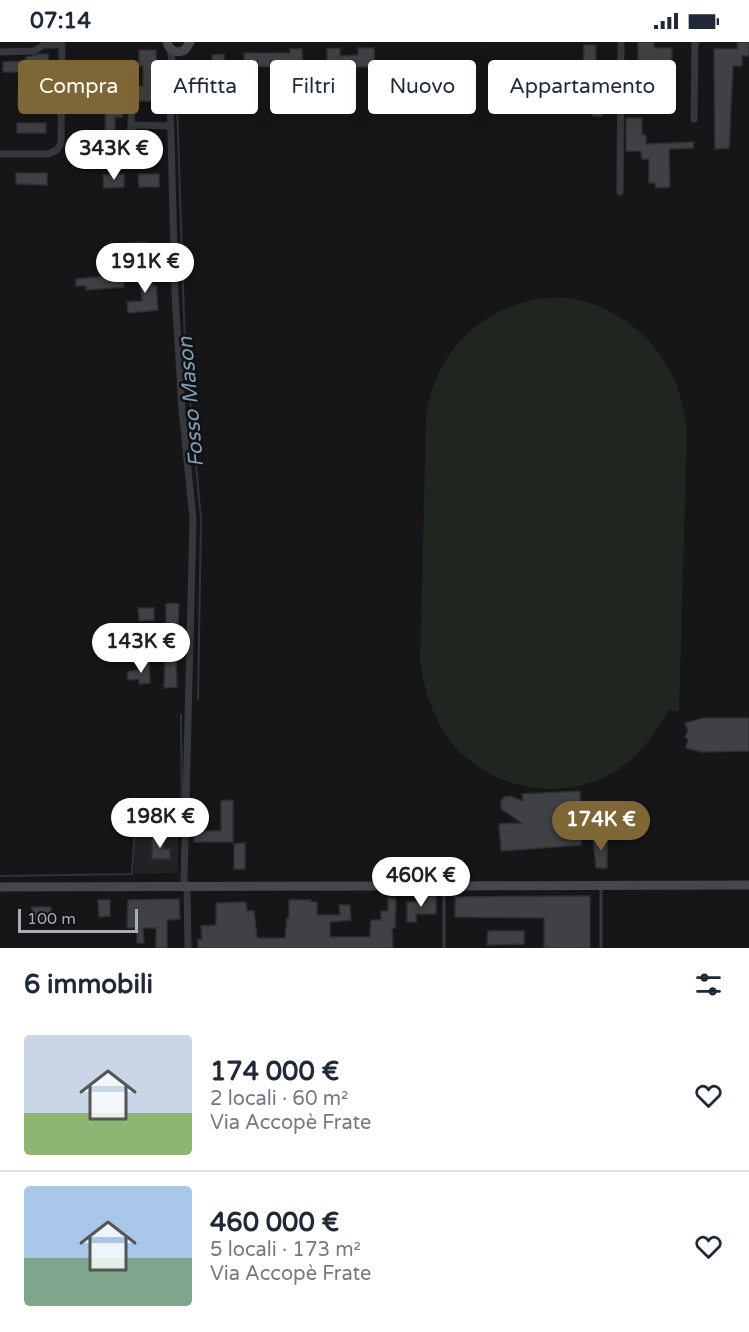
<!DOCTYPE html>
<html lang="it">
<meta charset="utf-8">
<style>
:root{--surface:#fff;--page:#f6f6f7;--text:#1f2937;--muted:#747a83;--line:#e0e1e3;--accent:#7e6636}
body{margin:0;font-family:"Varela Round",sans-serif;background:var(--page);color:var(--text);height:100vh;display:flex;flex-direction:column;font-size:22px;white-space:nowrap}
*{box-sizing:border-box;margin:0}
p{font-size:20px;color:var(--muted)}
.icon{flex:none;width:33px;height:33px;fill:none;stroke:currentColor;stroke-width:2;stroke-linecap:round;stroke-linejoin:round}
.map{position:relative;height:906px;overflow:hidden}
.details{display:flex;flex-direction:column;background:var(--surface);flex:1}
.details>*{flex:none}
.guide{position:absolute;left:18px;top:18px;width:714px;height:54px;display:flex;gap:12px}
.scale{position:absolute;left:18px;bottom:15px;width:120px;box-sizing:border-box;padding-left:6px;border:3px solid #a8adb8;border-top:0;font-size:16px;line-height:21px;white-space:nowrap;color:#a8adb8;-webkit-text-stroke:4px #111113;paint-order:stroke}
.price{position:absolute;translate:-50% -51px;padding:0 14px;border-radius:21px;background:#fff;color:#222;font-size:20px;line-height:39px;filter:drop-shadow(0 2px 3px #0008)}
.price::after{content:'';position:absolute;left:50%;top:36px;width:18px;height:14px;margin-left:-9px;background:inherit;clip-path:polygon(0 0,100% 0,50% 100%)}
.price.on{background:var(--accent);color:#fff}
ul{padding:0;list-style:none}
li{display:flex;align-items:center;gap:18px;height:150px;padding:0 24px}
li+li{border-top:2px solid var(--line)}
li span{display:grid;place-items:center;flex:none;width:168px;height:120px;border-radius:6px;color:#555}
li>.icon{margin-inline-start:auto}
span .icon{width:72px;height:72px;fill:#fffc;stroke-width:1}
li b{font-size:26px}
h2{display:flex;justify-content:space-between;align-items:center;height:72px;padding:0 24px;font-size:26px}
.pill{padding:0 21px;border-radius:6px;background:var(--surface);box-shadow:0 6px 24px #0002;font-size:21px;line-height:54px}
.pill.on{background:var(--accent);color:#fff}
.status{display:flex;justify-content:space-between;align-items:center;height:42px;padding:0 30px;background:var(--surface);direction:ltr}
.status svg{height:16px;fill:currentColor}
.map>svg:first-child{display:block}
.built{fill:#222225}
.green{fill:#1e261f}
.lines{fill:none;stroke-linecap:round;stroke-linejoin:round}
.stream{stroke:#2c353c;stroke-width:2}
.building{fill:#404145;stroke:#303034;stroke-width:1.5}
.lane{stroke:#37383d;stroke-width:3}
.street{stroke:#37383d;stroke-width:7}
.secondary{stroke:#45474d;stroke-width:9}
.labels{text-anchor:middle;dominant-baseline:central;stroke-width:5;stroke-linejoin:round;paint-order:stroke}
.water-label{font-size:21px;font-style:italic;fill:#7f9bb3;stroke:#111113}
</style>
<div class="status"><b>07:14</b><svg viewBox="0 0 49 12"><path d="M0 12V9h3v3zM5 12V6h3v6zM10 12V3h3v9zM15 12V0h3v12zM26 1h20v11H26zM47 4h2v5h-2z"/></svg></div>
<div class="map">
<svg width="749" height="906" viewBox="0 0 749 906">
<rect width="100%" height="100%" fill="#161618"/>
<!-- built -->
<path class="built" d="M178,787v44l-44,1 1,-44z"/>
<!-- green -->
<path class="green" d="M544,256c55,-6 110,33 131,83 7,16 9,33 12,50l-8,281 -10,-2c-16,28 -36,54 -66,68 -54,24 -121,7 -156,-41 -15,-22 -24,-51 -27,-77l6,-238c4,-65 54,-116 118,-124z"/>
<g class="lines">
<!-- stream -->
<path class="stream" d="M177,61l8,243 16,174 -3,180
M0,834l132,-2 4,-64h46l-1,-95"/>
</g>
<!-- building -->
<path class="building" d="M638,0h16v6h18l-1,65h-18l1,-11h-23v-8h17l1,-22h-3l-1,-8h-7z
M737,0h12v14h-7v10h-9l-4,82 -14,1 -1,-100h24z
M584,3h12l-1,32 -15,-1v-11h3z
M340,6v8l18,-1v-7h16l1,19h-21l-1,8h-9v-5h-12v-7h-5v-14z
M290,7h12l1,24h-12l-1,-9h-12v3l-34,-1v-13h46z
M139,8h17v27h2v8h3v16h-24v-15h6v-20h-4z
M40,12h8l1,13h-11v5h-35v-10l23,-1v-4z
M224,12l1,46h3l1,10h-16l-1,-55z
M106,36h17v8h3v15h-3l-1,16h-7v30h-10z
M579,49h25l-2,25h-9v-9h-14z
M18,50h27v13h-27z
M626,76h16v17h4v9l48,-2 -1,6 -24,1 1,38 -14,1 -1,-5h-6v-24h-7l-1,-8h-15z
M17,81h29v10h-29z
M141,92h12l1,27h-12z
M16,131h31v12l-31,-1z
M124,132v13l-20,1 -1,-13z
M138,132h21v13h-20z
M146,200l1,15h-18v-14z
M144,226h8l1,18h3l2,24 -30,3 -1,-11 15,-1 -3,-32z
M123,233l1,12 -38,3v-4h-10v-7z
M170,561l9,1 -1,20h-12v-20z
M138,566h16v12l-15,1z
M165,616h11l1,29 -13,1z
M149,620l1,21 -11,1v-5l-11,1 -1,-8 11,-2v-7z
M749,676v33l-47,1 -16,-4 2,-9 -3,-2 3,-6 -3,-8 3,-1 16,-4z
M580,749l1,54 -80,6 -2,-27 23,-1 -21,-14v-7l3,-5 6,-1 13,5 -1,-7z
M233,758v42h-39v-11h27v-30z
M152,794h12v13h6v10h-18z
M601,795h6v31h-11l-3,-30z
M245,801v26h-11v-25z
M426,854h10v18h-20v8h-9v-20h19z
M590,854v52h-46v-30l-89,-1v-20z
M388,856h7l1,4 -1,26h-3l1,20h-195v-9h4l-1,-13 15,-1v-22l30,-1 1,9h7l3,27h28l2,-20h2v-18h22v2h6v13h23l-1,-10h11l1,15 -21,2v15h40l1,-17h10v-9h7z
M179,857l1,20 -13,1v28h-11v-20h-13l1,15h-7v-15h-10l1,-28z
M98,858h12v16l-11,1z
M32,865h19v13h-10v4h-9z
M488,889h36v13l-37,1z"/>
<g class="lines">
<!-- lane -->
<path class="lane" d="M601,845v61
M444,906v-59"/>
<!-- street -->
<path class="street" d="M170,7l3,17 -3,29 5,199 7,115 11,110 -9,362 3,8 1,59
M0,10l34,-1 10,-6h18
M694,77l1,-77
M131,85l1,-51
M0,112h48l9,-4 4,-7 1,-101
M100,121l28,-1 2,-3v-29l5,-5 36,1
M620,150l1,-150"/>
<!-- secondary -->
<path class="secondary" d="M167,0c2,9 10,12 18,8l5,-8
M0,845l749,-2"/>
</g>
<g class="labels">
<!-- water labels -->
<g class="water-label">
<text transform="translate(191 360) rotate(-95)">Fosso Mason</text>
</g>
</g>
</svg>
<div class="scale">100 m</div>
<b class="price" style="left:114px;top:139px">343K €</b>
<b class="price" style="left:145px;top:252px">191K €</b>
<b class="price" style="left:141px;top:632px">143K €</b>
<b class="price" style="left:160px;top:807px">198K €</b>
<b class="price on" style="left:601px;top:810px">174K €</b>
<b class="price" style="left:421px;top:866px">460K €</b>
<div class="guide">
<a class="pill on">Compra</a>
<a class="pill">Affitta</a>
<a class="pill">Filtri</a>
<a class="pill">Nuovo</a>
<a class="pill">Appartamento</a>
</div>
</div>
<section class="details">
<h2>6 immobili<svg class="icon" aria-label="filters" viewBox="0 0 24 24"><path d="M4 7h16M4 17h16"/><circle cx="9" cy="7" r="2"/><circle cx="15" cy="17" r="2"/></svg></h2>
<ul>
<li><span style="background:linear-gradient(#c9d6e8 65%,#8fb573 0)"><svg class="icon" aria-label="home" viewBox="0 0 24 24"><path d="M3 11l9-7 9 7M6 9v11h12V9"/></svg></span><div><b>174 000 €</b><p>2 locali · 60 m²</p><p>Via Accopè Frate</p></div><svg class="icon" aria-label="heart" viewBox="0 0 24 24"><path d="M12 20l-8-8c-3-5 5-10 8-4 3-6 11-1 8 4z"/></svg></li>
<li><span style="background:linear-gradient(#a9c7e8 60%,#7fa58c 0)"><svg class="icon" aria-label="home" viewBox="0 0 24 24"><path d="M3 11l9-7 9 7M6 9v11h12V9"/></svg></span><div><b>460 000 €</b><p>5 locali · 173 m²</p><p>Via Accopè Frate</p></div><svg class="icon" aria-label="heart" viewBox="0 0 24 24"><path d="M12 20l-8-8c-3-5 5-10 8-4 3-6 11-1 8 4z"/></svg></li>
</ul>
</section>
